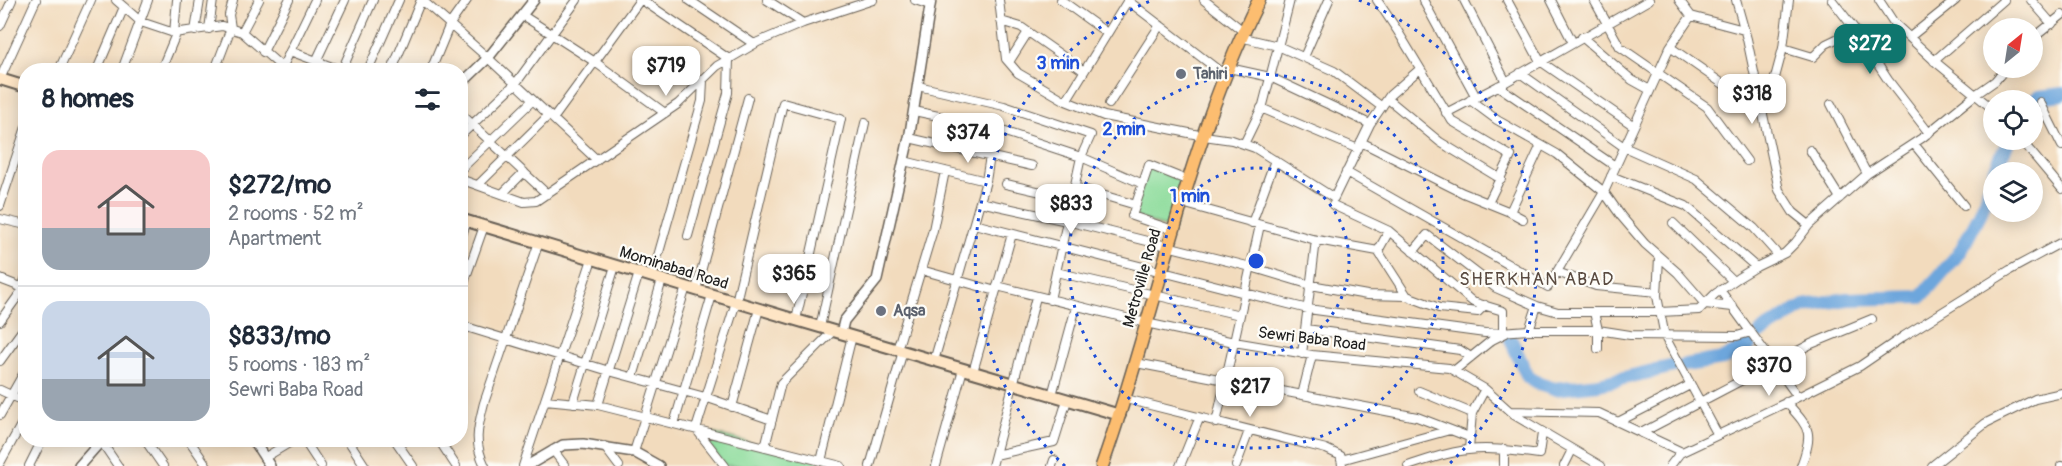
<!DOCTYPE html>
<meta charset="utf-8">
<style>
:root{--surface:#fff;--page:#f2f2f3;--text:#1f2937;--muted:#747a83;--line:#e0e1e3;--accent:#0f766e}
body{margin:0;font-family:Pangolin,sans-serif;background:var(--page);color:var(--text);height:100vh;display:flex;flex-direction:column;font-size:22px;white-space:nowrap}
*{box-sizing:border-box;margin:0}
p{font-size:20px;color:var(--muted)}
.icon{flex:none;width:33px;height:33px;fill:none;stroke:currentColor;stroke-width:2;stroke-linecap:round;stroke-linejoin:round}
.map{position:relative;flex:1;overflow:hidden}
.side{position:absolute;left:18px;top:63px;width:450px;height:384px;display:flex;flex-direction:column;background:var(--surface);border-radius:24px;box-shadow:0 3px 15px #0003}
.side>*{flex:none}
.needle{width:39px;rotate:30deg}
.controls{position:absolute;left:1983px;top:18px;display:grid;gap:12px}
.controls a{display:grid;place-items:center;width:60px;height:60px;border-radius:50%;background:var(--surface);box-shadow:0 3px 15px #0003;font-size:30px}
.price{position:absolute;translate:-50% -51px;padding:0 14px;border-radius:12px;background:#fff;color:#222;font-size:20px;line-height:39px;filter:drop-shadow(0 2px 3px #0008)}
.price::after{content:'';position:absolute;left:50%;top:36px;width:18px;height:14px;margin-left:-9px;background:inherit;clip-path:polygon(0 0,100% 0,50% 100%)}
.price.selected{background:var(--accent);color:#fff}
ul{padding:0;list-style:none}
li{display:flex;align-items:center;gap:18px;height:150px;padding:0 24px}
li+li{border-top:2px solid var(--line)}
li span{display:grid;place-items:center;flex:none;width:168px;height:120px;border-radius:18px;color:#555}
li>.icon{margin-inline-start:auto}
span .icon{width:72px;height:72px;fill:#fffc;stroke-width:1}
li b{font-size:26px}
h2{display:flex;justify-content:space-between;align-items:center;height:72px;padding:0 24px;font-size:26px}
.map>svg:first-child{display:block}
.green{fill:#8ddc9b;stroke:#547c5c;stroke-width:1.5}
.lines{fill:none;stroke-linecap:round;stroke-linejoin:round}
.river{stroke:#6da6dc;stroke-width:14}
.minor-casing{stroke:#675f54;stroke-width:10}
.tertiary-casing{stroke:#675f54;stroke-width:12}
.secondary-casing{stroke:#675f54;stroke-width:14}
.primary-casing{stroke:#675f54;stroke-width:15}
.minor{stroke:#fff;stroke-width:8}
.tertiary{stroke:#fff;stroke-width:9}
.secondary{stroke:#fee5c5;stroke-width:10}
.primary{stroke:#fcbd6f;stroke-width:12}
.ring{fill:none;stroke:#1d4ed8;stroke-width:3;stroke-dasharray:3 6}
.worship-dot{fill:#6b7280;stroke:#fdfcf7;stroke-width:2}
.labels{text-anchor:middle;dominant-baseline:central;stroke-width:4.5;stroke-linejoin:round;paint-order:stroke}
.worship-label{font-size:16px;font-weight:bold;fill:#5b616d;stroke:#fdfcf7;text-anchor:start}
.street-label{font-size:16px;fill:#1c1c1c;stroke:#fdfcf7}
.neighbourhood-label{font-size:18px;letter-spacing:1.5px;fill:#594a40;stroke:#fdfcf7}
.centre{fill:#1d4ed8;stroke:#fdfcf7;stroke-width:3}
.ring-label{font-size:18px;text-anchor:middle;font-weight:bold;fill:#1d4ed8;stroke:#fdfcf7;stroke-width:4.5;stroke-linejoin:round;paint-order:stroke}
</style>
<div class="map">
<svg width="2062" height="466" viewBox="0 0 2062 466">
<rect width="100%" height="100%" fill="#fdfcf7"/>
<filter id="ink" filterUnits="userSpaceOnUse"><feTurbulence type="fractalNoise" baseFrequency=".0167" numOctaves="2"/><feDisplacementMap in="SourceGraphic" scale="12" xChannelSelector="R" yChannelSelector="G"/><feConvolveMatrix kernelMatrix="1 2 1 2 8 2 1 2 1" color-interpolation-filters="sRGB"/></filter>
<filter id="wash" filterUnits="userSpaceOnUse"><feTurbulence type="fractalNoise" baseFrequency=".008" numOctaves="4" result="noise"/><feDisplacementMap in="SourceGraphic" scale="24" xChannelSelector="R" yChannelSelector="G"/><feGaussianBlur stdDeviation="1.35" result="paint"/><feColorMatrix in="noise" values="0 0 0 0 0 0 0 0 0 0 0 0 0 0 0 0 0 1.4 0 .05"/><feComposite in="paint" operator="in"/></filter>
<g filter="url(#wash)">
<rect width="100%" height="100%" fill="#f2dbbd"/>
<!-- green -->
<path class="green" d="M1149,165l40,16 -16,49 -41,-14z
M696,429l125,32 -6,5h-90z"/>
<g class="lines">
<!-- river -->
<path class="river" d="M2032,102l7,-5 23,-3
M1994,172l15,-32
M1761,332l43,-26 43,-7 74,-2 39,-45 20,-38 14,-40
M1511,340l17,37 11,7 15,5 45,-5 75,-18
M1685,365l38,-6 27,-15"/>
</g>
</g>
<g filter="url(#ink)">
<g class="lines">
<!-- minor casing -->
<g class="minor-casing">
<path id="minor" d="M116,0l25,22 33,11 48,-7 20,6 43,38
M422,0l66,58 109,102
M642,0l87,59 -1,34 -40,143
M689,0l65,44
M767,0l36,23
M915,0l15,5
M999,0l7,59 12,14 48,28 38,15 100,20 28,4 23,8 79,50 36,-74 20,-29 30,-26
M1061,0l46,33
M1127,0l99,76
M1204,0l39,31
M1377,0l20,30 55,91 59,35 -23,47
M1423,0l53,97
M1464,0l42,82
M1507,0l33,61 94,65
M1551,0l22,43
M1594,0l26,47 87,60 40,54
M1679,0l12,16 53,14
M1736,0l11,39 32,151 14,22 16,13
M1832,0l21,27 35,53 41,53
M1879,0l15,23 44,41 56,46
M2031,0l21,24
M522,15l73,47 70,51
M1001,21l20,6 63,44
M0,26l12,-26
M209,29l4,-29
M195,31l5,-31
M242,32l17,-32
M174,33l3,-33
M1240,37l38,9 56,25 48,36
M1582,37l50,43 18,10
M1910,37l46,-37
M2032,39l30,-24
M1670,47l56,39 27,26 13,-6 3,-6 14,-52 6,-48
M1783,48l30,9 13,-13 29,-14
M290,51l50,19
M263,52l26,-52
M1304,57l25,-57
M1934,61l70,-61
M1009,62l19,-30
M282,68l33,-68
M1229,68l41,9 100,47
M59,70l32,-70
M97,70l27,-63
M122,70l26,-70
M161,70l15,-36
M215,70l16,-42 -2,-13 4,-15
M312,70l33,-70
M342,70l31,-70
M368,70l31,-70
M392,70l29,-70
M431,70l19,-46 17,-24
M1520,73l104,74 72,32 58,49 25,28
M0,79l36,-79
M918,86l86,20 87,29 -10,22 -31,143
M1498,86l117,80
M1388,99l52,43 61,37
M1470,100l27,20 60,34 47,38 17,24 24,28 33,29 27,31 28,3
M1066,101l62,-101
M2040,102l22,44
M1109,104l51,-79
M1831,104l36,70
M1261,108l97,41
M914,111l73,15 94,31 62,27
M460,113l87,81
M1446,113l58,-30 145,-83
M553,119l87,-119
M460,136l56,-53 61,-83
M909,138l123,28
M2021,140l41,49
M1361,142l102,51 47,19 13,7
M1244,144l19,-39 27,-105
M1914,144l50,62
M1810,150l30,48
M904,161l82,20
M460,170l73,-70
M1346,172l202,115 56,-95 66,-145 21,-31
M1611,176l75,30 70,61
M460,179l64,23 12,-1 142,-97 39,-38 41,-24 45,-19 70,-23
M1006,184l66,15
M478,185l71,-70
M1075,187l61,18
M502,194l22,-22
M980,202l87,19 184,46 60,18 56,10 40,1 32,12 39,4 7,-7
M1182,203l130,36 66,12 11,-20
M1333,205l56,26 84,71 30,9v20
M0,206l26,-79
M1510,212l31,-67
M0,219l26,6
M1252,223l23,-63
M1673,223l60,58
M974,224l334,85 177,24 44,-3h69l32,5 107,1 14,-4
M1173,230l-41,-14 17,-51 40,16
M460,240l7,-19
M1378,251l29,45
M1413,252l14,-17 69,53 41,18 21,6h102l39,-2 16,-16 23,-16 18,-11 29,-14 11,-11 13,-17 58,-51 55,-36 53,-43 20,-14 11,-13
M1659,257l-2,39 8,41 53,98
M921,270l75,21
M1056,272l184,43
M1557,272l39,14 61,6
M652,277l50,-176 1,-21
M0,279l26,10
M997,286l149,37 88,19 78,13 137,13 36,21 29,26 87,51
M22,288l4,-11
M696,290l52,-192
M460,294l24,-68
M1594,312l4,18v19
M0,321l23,-32
M460,325l149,46 96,26 67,23
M820,327l45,-204
M1306,329l154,21 11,7
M1529,330l8,-24
M897,350l36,-120 12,-59
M1302,354l14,-114
M0,361l26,-36
M934,361l52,-180 4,-25
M1136,363l281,54 52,20
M1455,370l37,-30 14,-7
M973,372l39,-138
M633,377l29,-97
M0,390l26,12
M1419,391l53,22
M1052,395l24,-88
M1302,395l10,-40
M1798,397l62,-31 44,-30 106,-66 52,-28
M1126,399l200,50 15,7 1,10
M545,400l53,5 243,61
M1786,402c24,27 28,29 15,64
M573,403l42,-137
M598,405l41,-132
M732,407l27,-98
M1510,411l89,2 83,39
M0,415l26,-46
M1618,422l72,-37
M1216,423l44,-198
M674,424l38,-129
M1641,433l170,-89 61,-25
M145,440l18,26
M189,440l18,26
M304,440l17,26
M348,440l17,26
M395,440l18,26
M439,440l17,26
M101,441l17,25
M604,446l15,20
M765,447l16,-64 52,-52
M1469,449l3,-36 13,-24
M1504,449v17
M553,450l12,16
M634,452l52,-165
M995,455l59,-13 13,-42
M264,458l30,-18
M1341,460l109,-30
M821,461l31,-125
M0,463l26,-47
M29,466l13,-26
M485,466c-12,-24 -7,-39 -1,-63l55,-161
M523,466l69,-207
M725,466l-29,-37 40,-127 47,-199 58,16 -45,201
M870,466l33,-115
M936,466l27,-97
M992,466l44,-169
M1052,466l2,-6
M1180,466l19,-47
M1236,466l13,-35
M1408,466c19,-6 39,-14 60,-16 23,-3 47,1 71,4l3,-21
M1564,466l8,-16
M1670,466l10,-13 118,-56 -78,-107
M1932,466l54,-43 49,-24 27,-6
M2061,466h1"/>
</g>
<!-- tertiary casing -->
<g class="tertiary-casing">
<path id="tertiary" d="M460,85l28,-27 46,-58
M841,333l3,-12 33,-41 33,-147 21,-133
M253,440l17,26
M79,466l23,-26
M527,466l36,-21 20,-1 51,8 25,14"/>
</g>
<!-- secondary casing -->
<g class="secondary-casing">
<path id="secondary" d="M0,79l26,8
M460,219l336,101 324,95"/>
</g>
<!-- primary casing -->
<g class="primary-casing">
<path id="primary" d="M1102,466c55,-154 83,-319 157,-466"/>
</g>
<!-- minor -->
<use href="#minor" class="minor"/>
<!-- tertiary -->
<use href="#tertiary" class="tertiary"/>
<!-- secondary -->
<use href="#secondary" class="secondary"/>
<!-- primary -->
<use href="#primary" class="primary"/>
</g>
</g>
<!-- distance rings -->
<g class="ring">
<circle cx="1256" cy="261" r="93"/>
<circle cx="1256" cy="261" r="187"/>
<path d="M1065 466A280 280 0 0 1 1153 0M1359 0A280 280 0 0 1 1447 466"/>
</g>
<!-- markers -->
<g class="worship-dot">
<circle cx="1181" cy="74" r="6"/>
<circle cx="881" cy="311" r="6"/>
</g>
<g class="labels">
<!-- worship labels -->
<g class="worship-label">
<text x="1193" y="74">Tahiri</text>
<text x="893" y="311">Aqsa</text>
</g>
<!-- street labels -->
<g class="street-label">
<text transform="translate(674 268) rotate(17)">Mominabad Road</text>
<text transform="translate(1142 278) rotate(-74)">Metroville Road</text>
<text transform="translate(1312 339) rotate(7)">Sewri Baba Road</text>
</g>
<!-- neighbourhood labels -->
<g class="neighbourhood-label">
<text x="1537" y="279">SHERKHAN ABAD</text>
</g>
</g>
<circle cx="1256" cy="261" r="9" class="centre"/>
<g class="ring-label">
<text x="1058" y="69">3 min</text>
<text x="1124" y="135">2 min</text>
<text x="1190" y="202">1 min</text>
</g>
</svg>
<div class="controls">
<a><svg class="needle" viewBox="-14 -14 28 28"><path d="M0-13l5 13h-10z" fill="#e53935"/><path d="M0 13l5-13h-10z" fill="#747a83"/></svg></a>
<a><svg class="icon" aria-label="locate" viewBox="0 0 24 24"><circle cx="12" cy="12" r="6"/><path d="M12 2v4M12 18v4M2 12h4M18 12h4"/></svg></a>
<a><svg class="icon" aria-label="layers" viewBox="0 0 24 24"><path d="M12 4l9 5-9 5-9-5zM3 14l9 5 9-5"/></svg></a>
</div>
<b class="price selected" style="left:1870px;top:75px">$272</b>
<b class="price" style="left:666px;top:97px">$719</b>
<b class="price" style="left:1752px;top:125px">$318</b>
<b class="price" style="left:968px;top:164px">$374</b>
<b class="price" style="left:1071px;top:235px">$833</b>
<b class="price" style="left:794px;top:305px">$365</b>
<b class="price" style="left:1769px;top:397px">$370</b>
<b class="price" style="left:1250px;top:418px">$217</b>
<section class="side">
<h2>8 homes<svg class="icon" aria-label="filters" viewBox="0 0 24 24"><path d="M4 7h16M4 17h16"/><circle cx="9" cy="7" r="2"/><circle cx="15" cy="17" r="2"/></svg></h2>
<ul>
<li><span style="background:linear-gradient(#f6c9c9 65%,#9aa5b1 0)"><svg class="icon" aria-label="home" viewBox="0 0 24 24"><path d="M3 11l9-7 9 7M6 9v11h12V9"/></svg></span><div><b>$272/mo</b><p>2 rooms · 52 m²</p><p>Apartment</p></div></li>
<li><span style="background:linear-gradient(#c9d6e8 65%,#9aa5b1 0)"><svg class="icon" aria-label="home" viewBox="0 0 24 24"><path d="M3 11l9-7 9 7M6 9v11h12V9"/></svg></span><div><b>$833/mo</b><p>5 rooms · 183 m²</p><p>Sewri Baba Road</p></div></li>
</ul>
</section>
</div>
